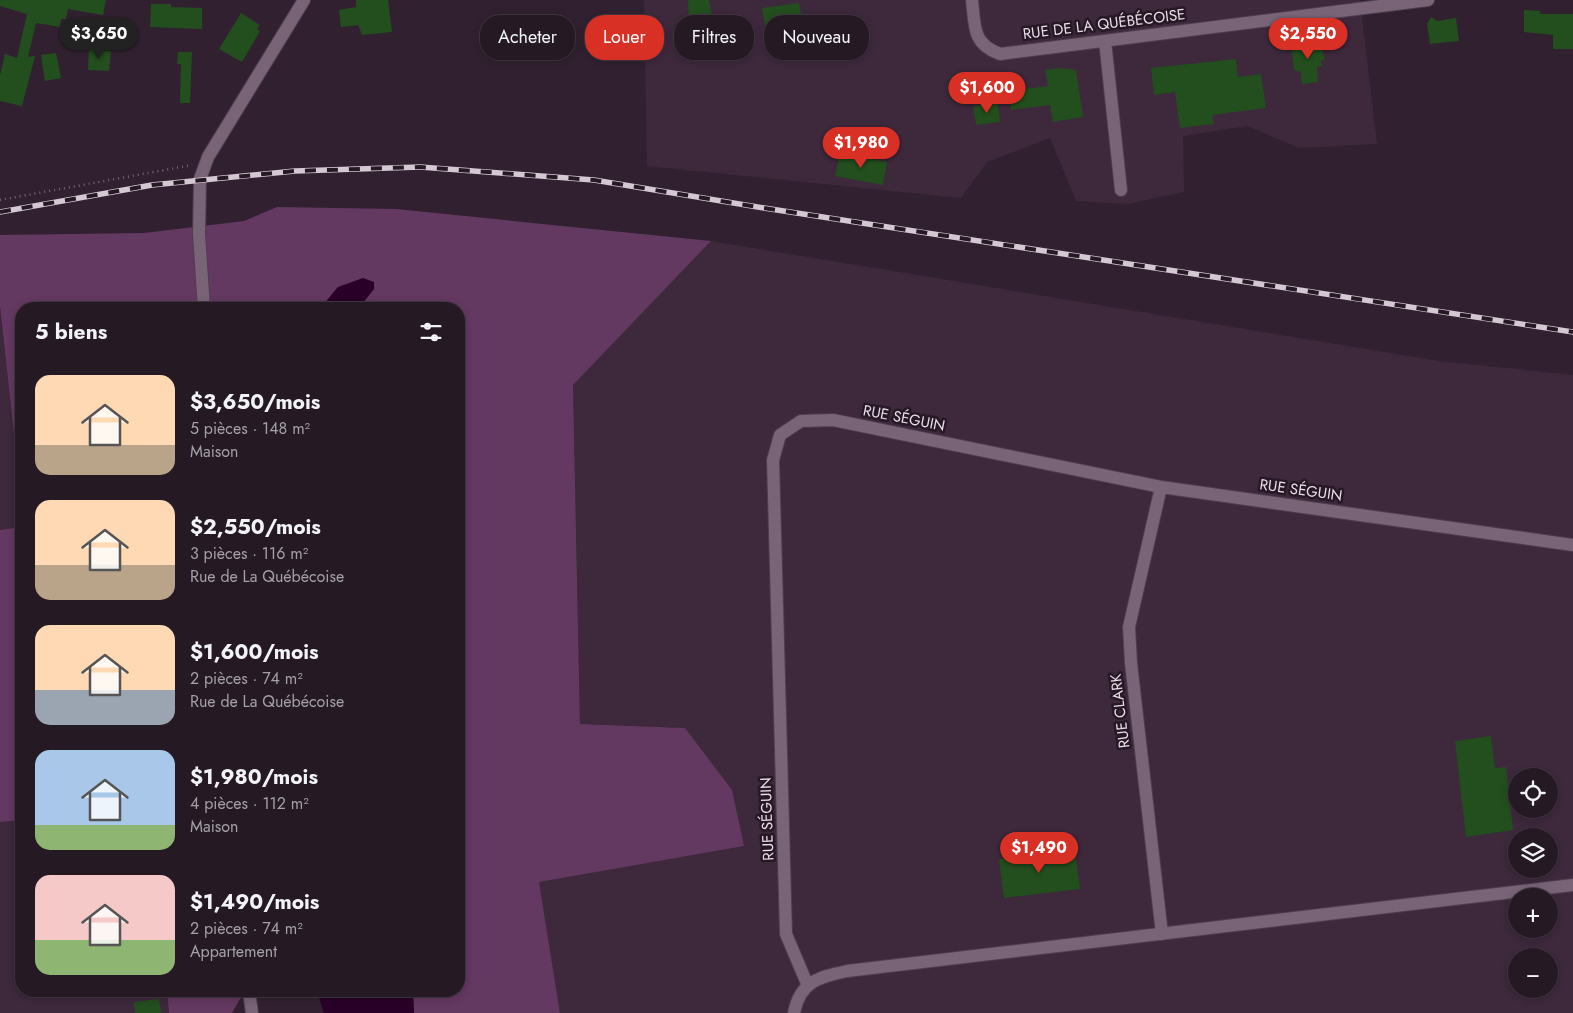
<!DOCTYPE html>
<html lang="fr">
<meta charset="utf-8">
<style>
:root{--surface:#251924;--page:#2d222c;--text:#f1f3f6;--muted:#a3a0a6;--line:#423841;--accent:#d93025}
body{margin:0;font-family:Jost,sans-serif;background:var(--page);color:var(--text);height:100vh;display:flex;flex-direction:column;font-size:19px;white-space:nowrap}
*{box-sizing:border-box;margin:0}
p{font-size:16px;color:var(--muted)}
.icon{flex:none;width:28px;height:28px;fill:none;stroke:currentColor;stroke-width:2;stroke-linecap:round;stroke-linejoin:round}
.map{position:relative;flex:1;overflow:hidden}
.drawer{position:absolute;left:15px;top:302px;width:450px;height:695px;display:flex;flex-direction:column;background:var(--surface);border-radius:20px;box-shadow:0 2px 8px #0003,0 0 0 1px var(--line)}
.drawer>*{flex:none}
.guide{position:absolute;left:480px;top:15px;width:475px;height:45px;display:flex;gap:10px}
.buttons{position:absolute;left:1508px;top:768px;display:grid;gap:10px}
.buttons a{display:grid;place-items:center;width:50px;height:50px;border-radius:50%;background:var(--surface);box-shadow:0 2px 8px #0003,0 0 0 1px var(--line);font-size:25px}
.price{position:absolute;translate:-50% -42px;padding:0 11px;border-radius:18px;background:var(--accent);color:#fff;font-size:16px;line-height:32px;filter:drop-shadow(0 1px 2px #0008)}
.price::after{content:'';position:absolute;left:50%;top:30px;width:15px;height:11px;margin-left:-8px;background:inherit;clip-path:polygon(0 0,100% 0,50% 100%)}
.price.current{background:#222;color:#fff}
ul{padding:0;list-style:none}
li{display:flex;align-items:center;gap:15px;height:125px;padding:0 20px}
li span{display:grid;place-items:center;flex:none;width:140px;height:100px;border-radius:15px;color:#555}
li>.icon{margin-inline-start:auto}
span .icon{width:60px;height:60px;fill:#fffc;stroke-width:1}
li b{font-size:21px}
h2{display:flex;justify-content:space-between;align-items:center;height:60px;padding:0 20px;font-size:21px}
.chip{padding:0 18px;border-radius:20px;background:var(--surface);box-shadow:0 2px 8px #0003,0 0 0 1px var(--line);font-size:18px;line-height:45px}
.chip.current{background:var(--accent);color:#fff}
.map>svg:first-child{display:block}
.built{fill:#3d283c;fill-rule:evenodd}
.green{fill:#633861}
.water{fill:#290028}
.building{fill:#234e1e}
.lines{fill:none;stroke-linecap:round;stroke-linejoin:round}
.minor-casing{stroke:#4e3f4d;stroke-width:14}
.path{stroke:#766875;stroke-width:2.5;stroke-dasharray:1 4;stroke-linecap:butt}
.minor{stroke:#796377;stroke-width:12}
.rail-casing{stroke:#d4c8d3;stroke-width:5.5}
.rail{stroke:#271826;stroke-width:4;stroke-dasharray:11;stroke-linecap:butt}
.labels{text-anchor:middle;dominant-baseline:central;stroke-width:5;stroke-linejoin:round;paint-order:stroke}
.street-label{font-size:15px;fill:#e9dee8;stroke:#271826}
</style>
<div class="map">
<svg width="1573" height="1013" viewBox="0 0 1573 1013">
<rect width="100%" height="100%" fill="#312130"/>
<!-- built -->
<path class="built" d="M644,0h716l17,144 -78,4 -52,-22 -64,10 1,56 -56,12 -52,-3 -26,-63 -63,24 -26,36 -314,-32z
M711,241l728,120 134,14v638h-1013l-23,-141 148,-144 -105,-4 -7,-340zM1516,776h33v33h-33zM1516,836h33v33h-33zM1516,896h33v33h-33zM1516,956h33v33h-33z
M0,306l21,193v28l-21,3z
M21,820v171h146l2,22h-169v-191z"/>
<!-- green -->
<path class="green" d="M277,207l119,2 315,32 -138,144 7,339 105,4 47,62 12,56 -205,36 21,131h-146l-1,-22h46v-682h-101l16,-20 -36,-2 -18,22h-299v190l-21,-193v-71l144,-2 100,-12z
M21,527v293l-21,2v-292z
M167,991h89l-16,8 -8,14h-63z"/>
<!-- water -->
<path class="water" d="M363,278l11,4v7l-16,20h-38l18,-22z
M317,991h96l1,22h-90z"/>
<!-- building -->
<path class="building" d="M0,0h106l-3,15 -35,-6 -2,10h-5l-1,8 -24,-4 -8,34 7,-1 -13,50 -22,-5v-26l5,-21 12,4 10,-44 -27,-8z
M356,0h32l4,32 -30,3 -4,-10 -17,2 -2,-17 17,-3z
M688,0h21l4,24 -24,3z
M799,3l3,18 -37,5 -3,-18z
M151,4h20v3l31,1v21l-52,-2z
M1524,10l16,1v3h33v35h-20v-14l-29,-3z
M241,13l19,12 -3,4 3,2 -18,31 -23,-13z
M1431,17l6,4 19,-3 3,23 -29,3 -3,-20z
M515,27l3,16 -11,2 -3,-16z
M1319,40l6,20h-4l1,6 -5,1 1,15 -16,2 -1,-12 -7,-2 -3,-26z
M89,50l22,1 -2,20 -21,-1z
M178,52h14l-2,51h-10l1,-39h-4z
M56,53l5,25 -16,3 -4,-26z
M1236,59l2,18 23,-3 5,34 -54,7 2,9 -34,4 -5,-36 -21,3 -3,-27z
M1061,68l15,2 7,47 -30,5 -3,-17 -39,5 -2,-19 39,-5 -3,-16z
M998,103l2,19 -24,3 -3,-19z
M840,153l47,9 -4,23 -48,-9z
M1491,736l4,32 11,-1 7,63 -47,7 -11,-96z
M1075,851l5,38 -76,9 -5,-39z
M159,999l2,14h-26l-1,-11z"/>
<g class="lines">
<!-- minor casing -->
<g class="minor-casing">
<path id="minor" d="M972,0c3,26 0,44 28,54l428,-54
M1105,41l16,149
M204,309l-5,-75 1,-55 8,-22 96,-157
M1161,487l-32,140 2,36 31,271
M808,986l-22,-52 -13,-474 7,-25 21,-14 32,-1 328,67 412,58
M249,991l3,22
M794,1013c6,-32 26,-36 53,-42l726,-86"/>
</g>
<!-- path -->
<path class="path" d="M0,200l192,-35"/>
<!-- minor -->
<use href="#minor" class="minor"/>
<!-- rail casing -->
<g class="rail-casing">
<path id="rail" d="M0,212l152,-27 143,-14 125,-4 174,13 170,28 809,124"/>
</g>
<!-- rail -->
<use href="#rail" class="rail"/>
</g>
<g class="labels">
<!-- street labels -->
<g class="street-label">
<text transform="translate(1104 24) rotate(-7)">RUE DE LA QUÉBÉCOISE</text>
<text transform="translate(904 418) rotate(11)">RUE SÉGUIN</text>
<text transform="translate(1301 490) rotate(8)">RUE SÉGUIN</text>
<text transform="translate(1120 711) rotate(-97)">RUE CLARK</text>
<text transform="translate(767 819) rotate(-92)">RUE SÉGUIN</text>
</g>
</g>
</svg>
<div class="buttons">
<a><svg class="icon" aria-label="locate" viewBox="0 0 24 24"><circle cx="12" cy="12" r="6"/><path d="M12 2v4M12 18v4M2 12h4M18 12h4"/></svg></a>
<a><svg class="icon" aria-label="layers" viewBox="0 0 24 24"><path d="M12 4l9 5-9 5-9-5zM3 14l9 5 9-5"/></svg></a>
<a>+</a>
<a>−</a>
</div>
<b class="price current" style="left:99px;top:60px">$3,650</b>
<b class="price" style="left:1308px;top:60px">$2,550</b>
<b class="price" style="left:987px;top:114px">$1,600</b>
<b class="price" style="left:861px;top:169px">$1,980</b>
<b class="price" style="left:1039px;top:874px">$1,490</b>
<div class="guide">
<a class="chip">Acheter</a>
<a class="chip current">Louer</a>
<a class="chip">Filtres</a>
<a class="chip">Nouveau</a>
</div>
<section class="drawer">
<h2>5 biens<svg class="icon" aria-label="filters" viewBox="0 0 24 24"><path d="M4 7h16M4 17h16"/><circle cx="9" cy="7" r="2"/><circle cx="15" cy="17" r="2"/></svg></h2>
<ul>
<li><span style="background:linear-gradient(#ffd9b3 70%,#b9a48a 0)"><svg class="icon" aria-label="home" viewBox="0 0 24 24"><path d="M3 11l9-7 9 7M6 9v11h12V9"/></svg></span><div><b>$3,650/mois</b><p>5 pièces · 148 m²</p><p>Maison</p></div></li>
<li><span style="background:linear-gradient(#ffd9b3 65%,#b9a48a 0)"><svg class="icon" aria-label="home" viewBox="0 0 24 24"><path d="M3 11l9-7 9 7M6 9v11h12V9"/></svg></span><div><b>$2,550/mois</b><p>3 pièces · 116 m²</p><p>Rue de La Québécoise</p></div></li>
<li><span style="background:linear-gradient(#ffd9b3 65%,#9aa5b1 0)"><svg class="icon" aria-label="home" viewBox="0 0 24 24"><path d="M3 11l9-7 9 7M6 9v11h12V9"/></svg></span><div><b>$1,600/mois</b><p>2 pièces · 74 m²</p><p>Rue de La Québécoise</p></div></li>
<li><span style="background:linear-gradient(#a9c7e8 75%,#8fb573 0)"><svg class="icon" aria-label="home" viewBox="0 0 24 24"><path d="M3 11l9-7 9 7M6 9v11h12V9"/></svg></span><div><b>$1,980/mois</b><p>4 pièces · 112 m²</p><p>Maison</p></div></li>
<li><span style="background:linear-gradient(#f6c9c9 65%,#8fb573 0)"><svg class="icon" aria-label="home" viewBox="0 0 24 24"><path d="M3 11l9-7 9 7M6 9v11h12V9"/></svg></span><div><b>$1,490/mois</b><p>2 pièces · 74 m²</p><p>Appartement</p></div></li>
</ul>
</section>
</div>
